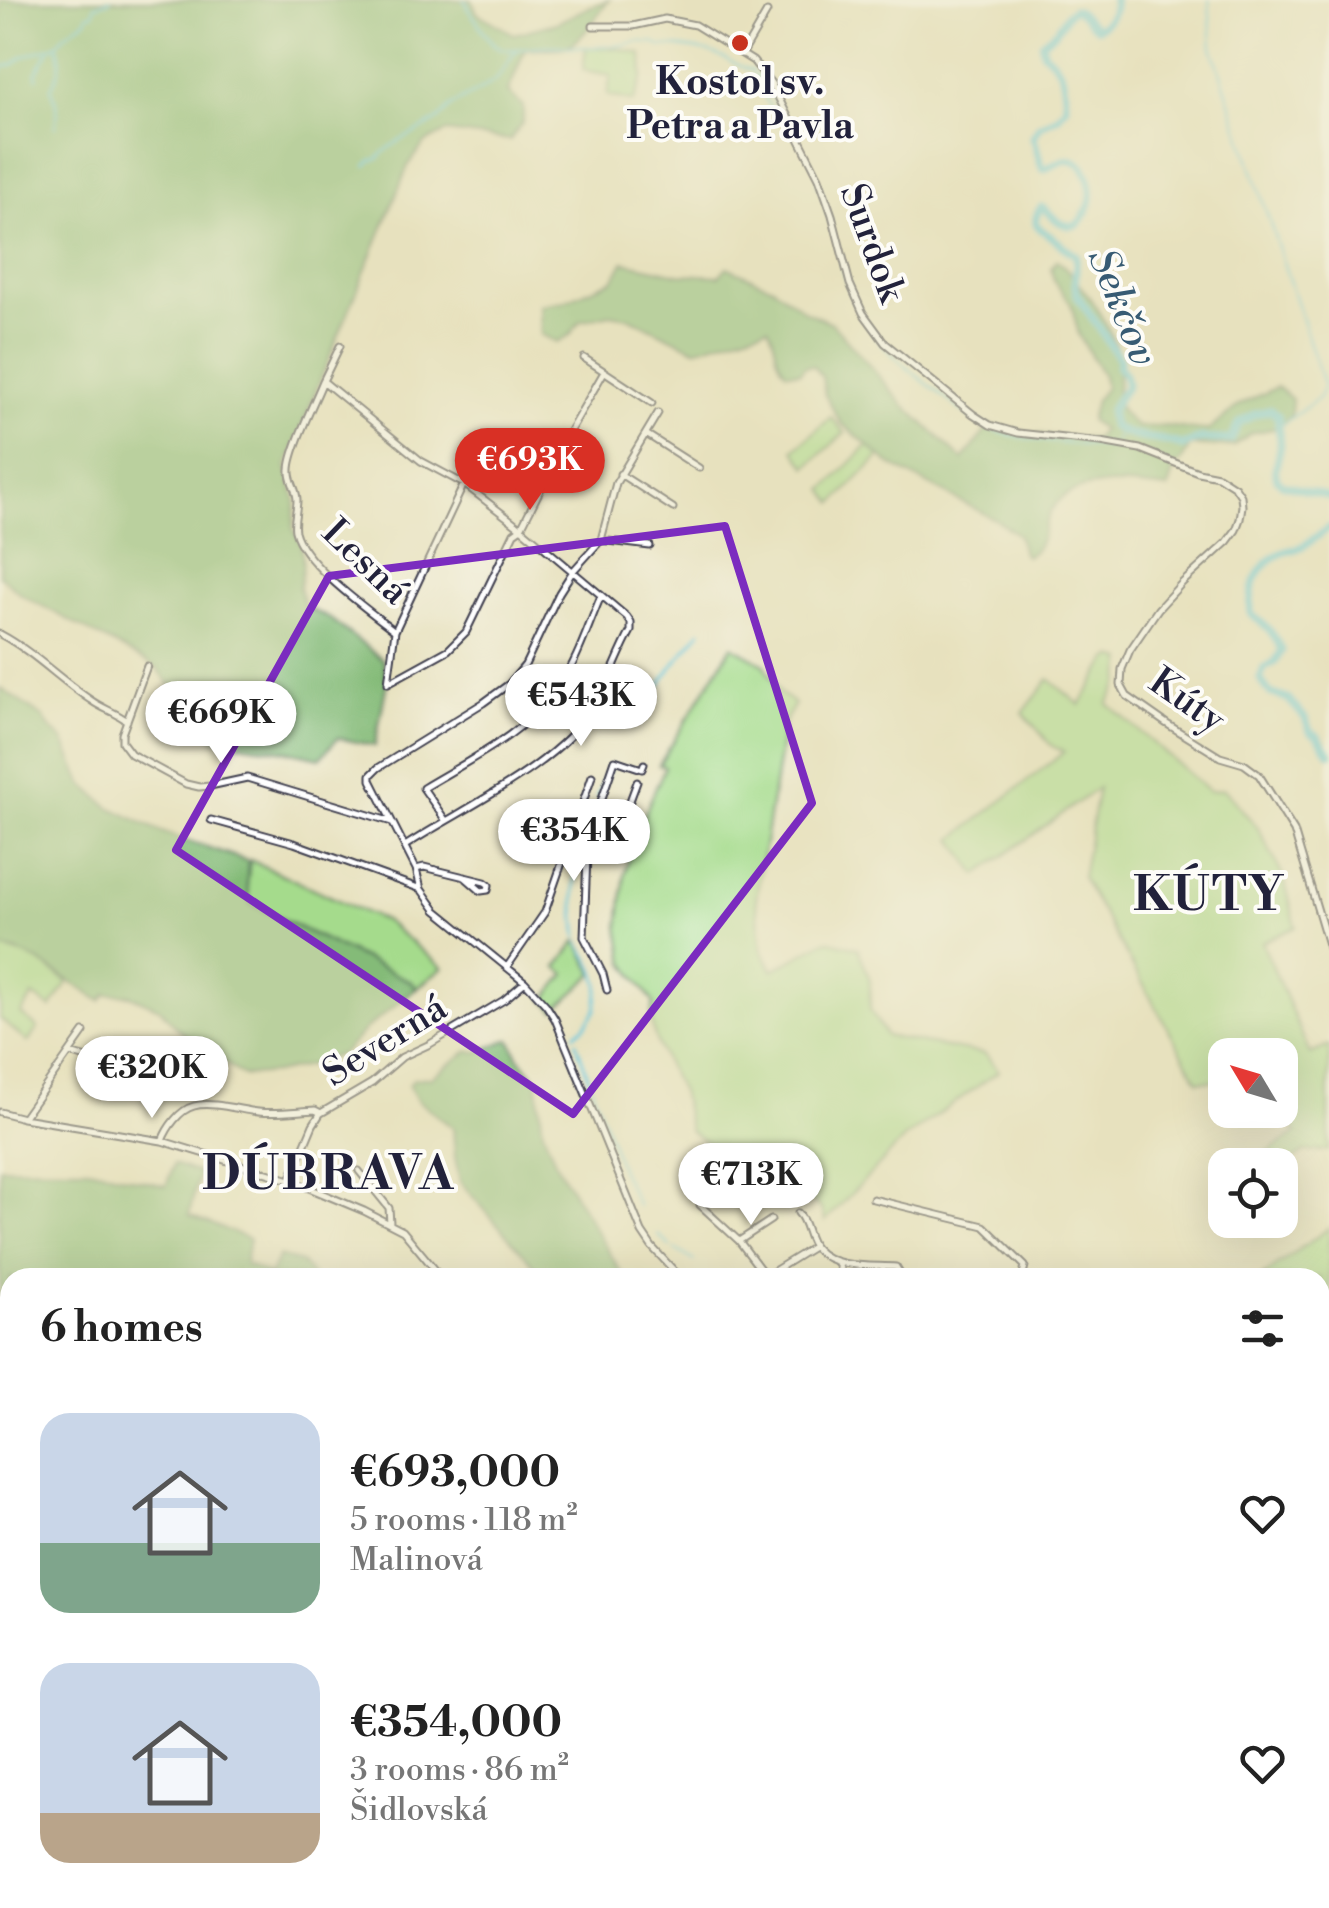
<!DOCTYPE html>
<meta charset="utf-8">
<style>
:root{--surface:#fff;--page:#f6f6f6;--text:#222;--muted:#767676;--accent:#d93025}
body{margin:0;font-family:"Libre Bodoni",serif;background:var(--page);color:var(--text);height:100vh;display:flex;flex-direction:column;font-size:38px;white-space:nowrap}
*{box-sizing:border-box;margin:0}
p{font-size:32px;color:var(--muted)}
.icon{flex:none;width:55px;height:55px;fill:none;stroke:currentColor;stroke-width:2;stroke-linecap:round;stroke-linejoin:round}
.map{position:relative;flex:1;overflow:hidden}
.sheet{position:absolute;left:0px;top:1268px;width:1330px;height:642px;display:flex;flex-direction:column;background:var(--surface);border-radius:30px 30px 0 0;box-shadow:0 10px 40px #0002}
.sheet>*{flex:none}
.needle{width:65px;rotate:308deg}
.controls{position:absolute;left:1208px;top:1038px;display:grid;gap:20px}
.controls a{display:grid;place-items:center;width:90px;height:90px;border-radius:20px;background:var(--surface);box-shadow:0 10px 40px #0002;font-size:50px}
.price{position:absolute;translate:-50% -85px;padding:0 22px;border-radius:35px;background:#fff;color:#222;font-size:32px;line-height:65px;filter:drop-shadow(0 2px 5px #0008)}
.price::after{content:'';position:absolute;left:50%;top:60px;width:30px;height:22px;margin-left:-15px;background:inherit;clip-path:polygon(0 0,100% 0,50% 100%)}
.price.selected{background:var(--accent);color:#fff}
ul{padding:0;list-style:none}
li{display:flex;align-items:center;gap:30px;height:250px;padding:0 40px}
li span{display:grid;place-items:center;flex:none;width:280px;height:200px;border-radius:30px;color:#555}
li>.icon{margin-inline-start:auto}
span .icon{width:120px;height:120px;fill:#fffc;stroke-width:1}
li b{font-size:42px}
h2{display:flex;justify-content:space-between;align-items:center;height:120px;padding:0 40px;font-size:42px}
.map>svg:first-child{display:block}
.green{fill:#a5db8c;stroke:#647e64;stroke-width:2.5}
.forest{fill:#84bb78;stroke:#536e5a;stroke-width:2.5}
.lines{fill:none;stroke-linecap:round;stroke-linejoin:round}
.stream{stroke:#5fc6dc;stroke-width:2.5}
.river{stroke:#5fc6dc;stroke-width:8}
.minor-casing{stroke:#403f4f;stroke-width:9}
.tertiary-casing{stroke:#403f4f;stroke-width:10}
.primary-casing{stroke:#403f4f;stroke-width:14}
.minor{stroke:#fff;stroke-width:5}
.tertiary{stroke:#fff;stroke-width:6}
.primary{stroke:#fff;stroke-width:10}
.rail{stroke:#22223b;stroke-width:2.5;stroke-dasharray:15 8;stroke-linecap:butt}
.marked{fill:none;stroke:#7b2cbf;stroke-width:8;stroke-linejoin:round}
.poi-dot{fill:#c8321e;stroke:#fdfcf7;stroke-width:4}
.labels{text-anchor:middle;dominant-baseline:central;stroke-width:8;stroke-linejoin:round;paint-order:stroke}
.poi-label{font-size:38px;font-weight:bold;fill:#22223b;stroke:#fdfcf7}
.street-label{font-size:38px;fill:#22223b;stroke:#fdfcf7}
.water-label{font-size:40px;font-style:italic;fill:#375b73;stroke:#fdfcf7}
.district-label{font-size:48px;font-weight:bold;letter-spacing:2.5px;fill:#22223b;stroke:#fdfcf7}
</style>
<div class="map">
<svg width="1329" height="1908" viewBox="0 0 1329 1908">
<rect width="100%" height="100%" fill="#fdfcf7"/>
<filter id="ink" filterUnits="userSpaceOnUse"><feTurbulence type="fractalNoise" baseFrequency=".01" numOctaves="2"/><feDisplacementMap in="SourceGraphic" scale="20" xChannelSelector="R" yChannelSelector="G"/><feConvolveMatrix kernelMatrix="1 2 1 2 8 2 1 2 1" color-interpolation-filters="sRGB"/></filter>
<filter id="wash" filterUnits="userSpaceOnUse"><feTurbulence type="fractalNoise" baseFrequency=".0048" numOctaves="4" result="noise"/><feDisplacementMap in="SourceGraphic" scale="40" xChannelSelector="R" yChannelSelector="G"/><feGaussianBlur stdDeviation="2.25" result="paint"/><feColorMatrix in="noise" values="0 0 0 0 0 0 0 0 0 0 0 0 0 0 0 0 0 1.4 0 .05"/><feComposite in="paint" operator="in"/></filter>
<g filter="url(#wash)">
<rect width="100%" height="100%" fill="#e7e1be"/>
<!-- green -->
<path class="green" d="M586,47l35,2 21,5 1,22 -9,26 -27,-7 4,-20 -28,-5z
M831,417l14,16 -38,34 -13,-17z
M868,445l12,11 -46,47 -10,-13z
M732,646l32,18 16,29 15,11 -11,19 -28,176 6,52 11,19 54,-30 31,8 12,32v30l16,26 99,18 14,17 -94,67 -80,83 -3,-11 -8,-8h-16l-26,-8 -47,-39 -35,-24c-3,-10 -4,-20 -7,-31 -8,-26 -41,-69 -29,-97l-29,-40 -6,-36 6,-54 8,-33 32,-73 -6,-2z
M1113,657l11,3 -4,22 -12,22 101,87 15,-2 34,39 26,50 12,49 -34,15 48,112 19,-8v104l-25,2 -24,16v-3h-32l49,-32 -17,-27v-51h-55v25l-27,1 -116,-204 16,-89 -121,87 -24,-36 111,-87 -12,-6 -29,-33 26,-34 31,26 28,-45z
M250,860l135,61 58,47 -26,20 -7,-7 -160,-78 -3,-19z
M577,941l17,33 -39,36 -10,-10 21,-26 -9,-7z
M2,948l31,9 35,25 -17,26 -18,-12 -12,18 17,14 -10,14 -28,-23v-68z
M1329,1228v89l-9,7v-46l-59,-1z
M905,1900h121v8h-118z"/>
<!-- forest -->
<path class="forest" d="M0,0h472l5,13 37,21 42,-11 33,-16 20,-7c-12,15 -25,40 -44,47 -11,3 -28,0 -40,2l-17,43 15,14v16l-13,18 -64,-8 -22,12 -16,22 -95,232 -26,68 9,34 -3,28 8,15 2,22 -4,23 6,19 24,11 54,42 4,22 -12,64 -37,-8 -18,20 -33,-7 -74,-11 -56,-72 -135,-73 -22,-19z
M1057,260c21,17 60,73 62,101 1,15 -6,34 1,48 3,6 12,13 17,18l30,-1 28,4h14l30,-25 38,-18 15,12 -1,17 -13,12 -27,5 -18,13h-43l-9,16 -6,3 -7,24c-38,-3 -102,-16 -120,28 -7,16 -4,31 -22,39l-3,-2 -5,-19 -20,-14 -107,-56 -50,-42 -16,-28 -3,-18 -9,-11h-8l-5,6h-14c-14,-16 -7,-27 -18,-45l-73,22 -67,-32 -18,-3 -30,7 -10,14 -13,7 -16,-7 -1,-30 24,-4 49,-21 11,-18 54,12 41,2 8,-9 46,20 33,25 26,11 73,83 58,54 27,-35 39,8 66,6 7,-9 -12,-10 5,-20 10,-12 -2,-12 -24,-41 -8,-31 -17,-23 -3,-13z
M0,688l43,29 6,10 15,14 18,42 27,24 53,25 86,29 -1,23 3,20 160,77 7,7 -50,40 -24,25 -31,12 -37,8 -32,3 -66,-48 -18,-20 -29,-13 -24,-1 -5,7c-30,-17 -68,-50 -101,-53z
M510,1039l8,17 19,24 6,51 14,35 67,111h-80l-84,-95 -5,-24 -2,-30 -35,-27 -10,-16 6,-6 17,-2 37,-26 10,1z
M174,1164l25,9 -10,42 60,24 -4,25 25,11 9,-19 23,7 11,14 -303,1v506l-10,8v-625l89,1 77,18z
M101,1900h341l-4,8h-343z"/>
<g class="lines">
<!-- stream -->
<path class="stream" d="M464,0l4,5 -1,3c9,10 21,32 28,37 14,9 24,3 38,2 23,-2 47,1 70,0 13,0 26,-4 38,-6l5,2 8,-1 5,4c15,0 34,3 49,6 15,4 29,14 45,19
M1209,0l3,47 112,339 -5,12 -39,28
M755,74l8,8 14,23
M0,75l3,-8 11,-3 8,-7 35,-12 7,-10 22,-15 2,-6h5l2,-8 15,-6
M752,76l20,35
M37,78l-1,-5 14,-25
M779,110l3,6
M787,122l6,10
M55,127c3,-15 2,-27 -4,-39 9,-16 12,-27 6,-43
M366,166l6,-6 6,-1c14,-19 40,-25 58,-38 7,-5 12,-12 18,-16 12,-9 28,-15 40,-24 11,-9 14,-23 23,-31
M817,182l7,17
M826,207l5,16
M842,264c15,66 51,94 102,133 14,10 28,24 45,31 35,14 85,17 123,18
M1115,441l5,-9
M642,714l29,-46 30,-37
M597,796l13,-30
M578,938c-4,-30 -6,-55 1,-85
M574,1035l11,-9 11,-16 3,-26 -5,-16 -15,-26
M576,1042l45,128 17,36
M658,1235l12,11
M675,1249l19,12
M515,1908v-8"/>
<!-- river -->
<path class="river" d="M1114,0c1,12 -6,23 -17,28 -10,-4 -13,-16 -24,-19l-5,4 -12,18 -14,11 1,10c22,18 21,26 23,54l-8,11 -19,9 -6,11c5,11 5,24 10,32 7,-1 15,-7 22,-9 21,-4 29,28 25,43 -2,8 -8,15 -12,21 -15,6 -24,-6 -34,-16l-3,-1c-13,20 1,22 15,33 8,6 11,11 20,15 1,11 -2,24 0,34 2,12 10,19 16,28 9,14 19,28 28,43l-1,6 6,9 2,10 -17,26 2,15c23,16 47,10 71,20l18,-7 30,1 8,-17 16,-9 15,-4 8,6 2,33 -5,21 2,9 5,5 47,13
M1329,528c-9,6 -17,13 -26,18 -7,4 -16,4 -23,8 -24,12 -31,35 -29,60l18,15 13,21 -7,12 -11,6 -4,11 10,14 18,6 17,19 5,13 8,5 11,17"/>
</g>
</g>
<g filter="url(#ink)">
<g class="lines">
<!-- minor casing -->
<g class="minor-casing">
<path id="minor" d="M593,26h40l32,-7 30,6 58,36 18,22 48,95 13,37 18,69 13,29 22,30 88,71 17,11 28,8 83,9 39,7 58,23 20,4 17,11 6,9 1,10 -2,13 -4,11 -9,12 -45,41 -24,26 -28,41 -8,19 -1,16 6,11 40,28 53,33 24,7 15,11 35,56 35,117
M743,53l24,-41
M340,346l-17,35 98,80 43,23 57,44 106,89 4,6v8c-14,25 -22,53 -38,77 -37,59 -130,100 -188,138
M584,358l68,45
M323,381c-8,20 -33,70 -33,89 -1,11 7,19 7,30 0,10 -4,21 -2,31 8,33 73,79 100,100l69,-147
M658,413l-42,70 -15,57 -28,31 -14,22 -34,72 -16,19 -26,19 -105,65 -7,7v5l45,89 5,20 15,21 89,72 21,23 9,14 87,213 10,15 29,31
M646,434l53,34
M620,474l53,34
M601,540l49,6
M395,631l-7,52 60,-33 18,-18 48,-99 7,-5 50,-99 33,-57
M0,634c34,18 60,46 92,67 11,8 24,11 35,20
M147,666l-25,68v8l9,12 55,30 13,3 11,-1 37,-8 145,44
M211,820l83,23 127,46
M446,821l-23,-33c48,-29 103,-55 136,-101 19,-27 29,-61 42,-91
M592,827l26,6 19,-51
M568,845l19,9 -3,83 19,37 4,16
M584,851l31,-91 27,9 2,-5
M416,869l8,-2 61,15 4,3 -1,5 -7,1 -16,-14
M507,967l38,-55 47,-136
M70,1053l55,17
M0,1112l23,6 139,23 128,39 74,31 39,20 39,47
M23,1118l61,-86
M162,1141c5,-13 17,-31 32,-35 17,-5 46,4 64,6 19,2 38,-1 57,-2l6,3 51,-30 30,-26 28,-13 74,-44 21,-18
M359,1171l30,37 1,15
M290,1180l23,-55 7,-11
M873,1199l111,27 41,40 -3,12
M700,1205l39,36 28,37
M798,1213c10,10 8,26 18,36 18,20 55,16 80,18l6,10 5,1
M739,1241l32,-21
M838,1263l5,15
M766,1276l47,-29
M1320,1615l9,-31
M633,1900l1,8
M764,1900l9,8
M832,1900l1,8
M1192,1900l1,8
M1252,1900l15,8
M602,1908l8,-8
M837,1908l40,-1"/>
</g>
<!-- tertiary casing -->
<g class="tertiary-casing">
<path id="tertiary" d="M556,1900l1,8"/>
</g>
<!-- primary casing -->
<g class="primary-casing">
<path id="primary" d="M0,1814l10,-12
M0,1826l10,-13
M1320,1836l9,5"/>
</g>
<!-- minor -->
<use href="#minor" class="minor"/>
<!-- tertiary -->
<use href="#tertiary" class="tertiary"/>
<!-- primary -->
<use href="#primary" class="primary"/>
<!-- rail -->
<path class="rail" d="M0,1862l10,-8
M1140,1900l5,8"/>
</g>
</g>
<!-- marked area -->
<path d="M0 0H1329V1908H0ZM725,526l87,277 -239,311 -397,-264 153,-274z" fill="#e7e1be" fill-opacity=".55" fill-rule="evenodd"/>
<path class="marked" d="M725,526l87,277 -239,311 -397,-264 153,-274z"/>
<!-- markers -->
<circle class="poi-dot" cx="740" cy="43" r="10"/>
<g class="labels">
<!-- poi labels -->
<g class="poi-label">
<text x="740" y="82">Kostol sv.<tspan x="740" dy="44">Petra a Pavla</tspan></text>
</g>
<!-- street labels -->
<g class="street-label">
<text transform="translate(872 243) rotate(70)">Surdok</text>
<text transform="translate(365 562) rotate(44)">Lesná</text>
<text transform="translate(1187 701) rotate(35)">Kúty</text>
<text transform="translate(385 1041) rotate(-32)">Severná</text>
</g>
<!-- water labels -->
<g class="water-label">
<text transform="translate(1122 307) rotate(68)">Sekčov</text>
</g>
<!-- district labels -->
<g class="district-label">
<text x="1210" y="896">KÚTY</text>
<text x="329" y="1175">DÚBRAVA</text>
</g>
</g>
</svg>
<div class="controls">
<a><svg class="needle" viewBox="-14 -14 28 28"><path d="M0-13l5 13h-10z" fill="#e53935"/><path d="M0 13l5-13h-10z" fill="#767676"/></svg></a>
<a><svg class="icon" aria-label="locate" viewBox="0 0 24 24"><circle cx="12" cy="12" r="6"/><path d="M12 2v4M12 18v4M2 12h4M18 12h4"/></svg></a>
</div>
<b class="price selected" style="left:530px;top:513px">€693K</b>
<b class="price" style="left:581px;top:749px">€543K</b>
<b class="price" style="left:221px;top:766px">€669K</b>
<b class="price" style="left:574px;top:884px">€354K</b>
<b class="price" style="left:152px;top:1121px">€320K</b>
<b class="price" style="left:751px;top:1228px">€713K</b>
<section class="sheet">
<h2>6 homes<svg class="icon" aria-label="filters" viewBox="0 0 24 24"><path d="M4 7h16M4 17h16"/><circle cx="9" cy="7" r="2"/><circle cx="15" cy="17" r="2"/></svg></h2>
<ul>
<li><span style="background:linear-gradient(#c9d6e8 65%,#7fa58c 0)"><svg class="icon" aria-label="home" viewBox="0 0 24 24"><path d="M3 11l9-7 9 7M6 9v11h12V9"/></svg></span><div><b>€693,000</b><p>5 rooms · 118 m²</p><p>Malinová</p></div><svg class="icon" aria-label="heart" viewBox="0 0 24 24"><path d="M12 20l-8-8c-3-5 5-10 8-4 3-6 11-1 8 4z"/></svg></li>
<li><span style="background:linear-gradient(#c9d6e8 75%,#b9a48a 0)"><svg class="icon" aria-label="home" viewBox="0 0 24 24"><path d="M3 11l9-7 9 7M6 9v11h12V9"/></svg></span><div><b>€354,000</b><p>3 rooms · 86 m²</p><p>Šidlovská</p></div><svg class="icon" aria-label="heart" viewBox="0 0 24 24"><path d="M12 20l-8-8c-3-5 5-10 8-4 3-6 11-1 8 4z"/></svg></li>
</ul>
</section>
</div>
